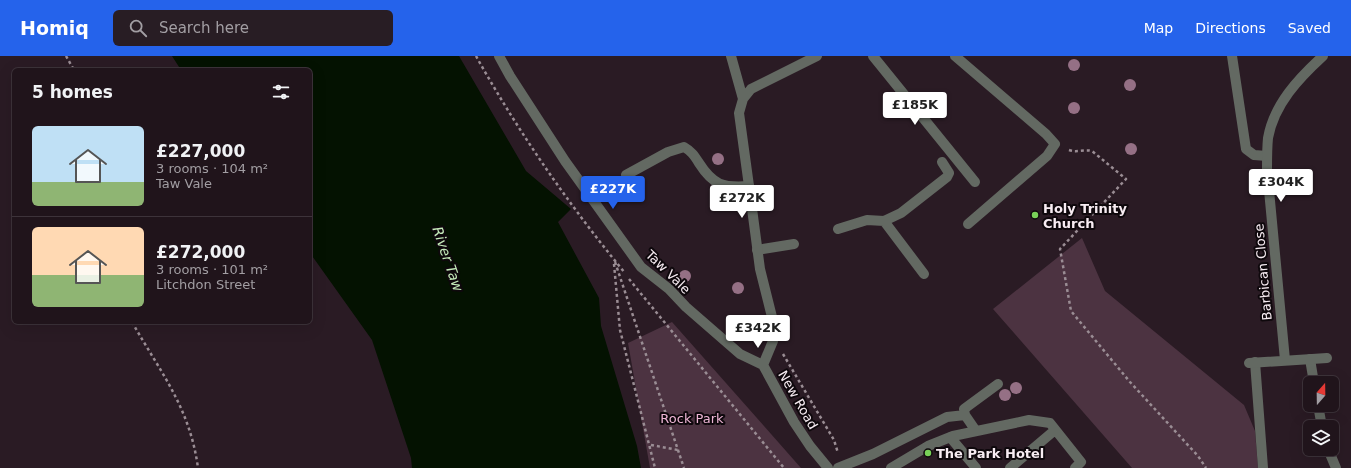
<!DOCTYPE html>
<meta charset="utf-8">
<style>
:root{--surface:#20141b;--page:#281d24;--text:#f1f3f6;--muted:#a29ea3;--line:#3d333a;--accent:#2563eb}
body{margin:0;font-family:"DejaVu Sans",sans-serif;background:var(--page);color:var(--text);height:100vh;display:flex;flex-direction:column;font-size:15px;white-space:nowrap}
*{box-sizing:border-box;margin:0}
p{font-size:13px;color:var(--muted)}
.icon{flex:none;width:22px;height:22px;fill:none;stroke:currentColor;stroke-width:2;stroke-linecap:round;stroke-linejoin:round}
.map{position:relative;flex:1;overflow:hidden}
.details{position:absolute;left:12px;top:12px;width:300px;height:256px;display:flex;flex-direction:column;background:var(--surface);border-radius:6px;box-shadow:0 4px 16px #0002,0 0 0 1px var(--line)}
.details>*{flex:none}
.needle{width:26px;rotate:20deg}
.controls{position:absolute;left:1303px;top:320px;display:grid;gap:8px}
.controls a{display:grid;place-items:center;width:36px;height:36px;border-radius:6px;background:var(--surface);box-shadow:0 4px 16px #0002,0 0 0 1px var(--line);font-size:20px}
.price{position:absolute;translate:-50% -34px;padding:0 9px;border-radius:4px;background:#fff;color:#222;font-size:13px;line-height:26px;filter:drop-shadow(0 1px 2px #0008)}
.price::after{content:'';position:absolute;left:50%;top:24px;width:12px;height:9px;margin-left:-6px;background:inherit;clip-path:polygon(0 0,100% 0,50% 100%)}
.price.current{background:var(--accent);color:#fff}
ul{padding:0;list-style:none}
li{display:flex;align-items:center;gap:12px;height:100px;padding:0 20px}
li+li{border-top:1px solid var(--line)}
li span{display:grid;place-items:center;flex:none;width:112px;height:80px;border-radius:6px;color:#555}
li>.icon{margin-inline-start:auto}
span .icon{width:48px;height:48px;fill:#fffc;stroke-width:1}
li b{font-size:17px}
h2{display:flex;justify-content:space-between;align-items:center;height:48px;padding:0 20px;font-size:17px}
header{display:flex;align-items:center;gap:24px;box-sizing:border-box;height:56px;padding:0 20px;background:var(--accent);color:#fff}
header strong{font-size:19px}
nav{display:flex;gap:22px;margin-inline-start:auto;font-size:14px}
.search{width:280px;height:36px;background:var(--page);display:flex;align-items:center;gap:10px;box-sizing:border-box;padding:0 14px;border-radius:6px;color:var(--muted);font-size:15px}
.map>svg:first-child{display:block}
.green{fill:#4c3341}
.water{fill:#041201}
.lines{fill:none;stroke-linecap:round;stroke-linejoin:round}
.path{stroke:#9a8d94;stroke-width:2.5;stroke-dasharray:3 3;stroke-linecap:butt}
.lane{stroke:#636962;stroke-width:10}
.street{stroke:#636962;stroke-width:10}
.tree{fill:#957085}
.poi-dot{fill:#78d158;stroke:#0e080c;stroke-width:1.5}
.labels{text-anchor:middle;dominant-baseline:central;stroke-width:4;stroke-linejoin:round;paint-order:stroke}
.poi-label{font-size:13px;font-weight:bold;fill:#f7ecf2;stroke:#0e080c;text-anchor:start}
.street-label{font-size:13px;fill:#f7ecf2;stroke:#0e080c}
.park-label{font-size:13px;fill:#edb5d5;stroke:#0e080c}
.water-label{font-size:14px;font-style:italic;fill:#c6ecbb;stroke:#0e080c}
</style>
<header>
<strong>Homiq</strong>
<div class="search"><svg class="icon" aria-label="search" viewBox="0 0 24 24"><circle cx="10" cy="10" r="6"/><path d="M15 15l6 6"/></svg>Search here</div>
<nav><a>Map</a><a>Directions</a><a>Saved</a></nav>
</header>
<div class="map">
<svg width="1351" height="412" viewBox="0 0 1351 412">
<rect width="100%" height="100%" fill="#2a1b24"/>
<!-- green -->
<path class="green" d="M1082,182l23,53 139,114 11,26 3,37h-126l-139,-159z
M672,266l129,146h-151l-22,-125z"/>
<!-- water -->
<path class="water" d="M172,0h287l67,115 45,38 -13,13 41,76 2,28 36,120 4,22h-229l-1,-10 -39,-118 -62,-87v-183h-129z"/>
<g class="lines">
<!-- path -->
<path class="path" d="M66,0l8,14
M476,0c43,77 93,149 149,217
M1069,94c8,3 14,-1 23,1l34,28 -66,70 11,62 59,71 68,74 8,12
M615,206l69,206
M614,208l6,66 35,138
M629,223l155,189
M132,266c29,51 58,86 66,146
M783,298l51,86 4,13
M651,389l27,5"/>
<!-- lane -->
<path class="lane" d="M955,0l91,78 9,10 -8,12 -79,68
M1232,0l14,93 8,6 13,1
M626,119l42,-23 16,-5c7,4 10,8 15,16 14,22 24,25 50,23
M884,165l40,53
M838,173l29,-9 17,1 17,-8 46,-36 2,-4 -7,-11
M757,194l37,-6
M1310,303l4,24
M1255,306l8,106
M1318,349l4,22
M965,359l-1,-6 34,-25
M950,381l26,31
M1328,393l8,19
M838,412l35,-14 74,-37 18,-2 11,16
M891,412l37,-22 25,-10 76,-16 21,3 31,39 -6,6
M1010,412l45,-38"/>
<!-- street -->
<path class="street" d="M499,0l11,20 55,85 76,106 28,22 17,18 54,47 23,11 31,57 16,24 18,22
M731,0l12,43 -4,14 10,73 11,83 13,52v20l-10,24
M873,0l102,126
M743,43l8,-10 66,-33
M1285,304l-18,-191c0,-10 0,-21 1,-31 6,-34 31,-60 55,-82
M1249,307l78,-5"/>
</g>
<!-- trees -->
<g class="tree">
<circle cx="1074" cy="9" r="6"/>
<circle cx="1130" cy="29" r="6"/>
<circle cx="1074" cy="52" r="6"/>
<circle cx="1131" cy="93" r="6"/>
<circle cx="718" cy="103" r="6"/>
<circle cx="685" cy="220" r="6"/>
<circle cx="738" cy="232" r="6"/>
<circle cx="1016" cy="332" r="6"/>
<circle cx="1005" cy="339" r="6"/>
</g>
<!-- markers -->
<g class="poi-dot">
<circle cx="1035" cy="159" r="4"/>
<circle cx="928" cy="397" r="4"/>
</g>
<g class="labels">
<!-- poi labels -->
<g class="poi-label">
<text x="1043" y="152">Holy Trinity<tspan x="1043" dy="15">Church</tspan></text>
<text x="936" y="397">The Park Hotel</text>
</g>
<!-- street labels -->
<g class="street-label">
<text transform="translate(668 216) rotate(44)">Taw Vale</text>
<text transform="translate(1263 216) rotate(-95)">Barbican Close</text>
<text transform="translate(798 344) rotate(60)">New Road</text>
</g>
<!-- park labels -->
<g class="park-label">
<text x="692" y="362">Rock Park</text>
</g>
<!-- water labels -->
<g class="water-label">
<text transform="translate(448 203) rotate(71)">River Taw</text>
</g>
</g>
</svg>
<div class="controls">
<a><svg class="needle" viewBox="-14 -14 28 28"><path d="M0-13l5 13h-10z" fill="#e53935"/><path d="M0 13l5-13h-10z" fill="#a29ea3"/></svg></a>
<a><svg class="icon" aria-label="layers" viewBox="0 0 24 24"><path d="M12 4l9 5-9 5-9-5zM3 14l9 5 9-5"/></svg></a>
</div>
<b class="price" style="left:915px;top:70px">£185K</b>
<b class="price" style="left:1281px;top:147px">£304K</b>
<b class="price current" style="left:613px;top:154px">£227K</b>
<b class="price" style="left:742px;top:163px">£272K</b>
<b class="price" style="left:758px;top:293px">£342K</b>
<section class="details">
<h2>5 homes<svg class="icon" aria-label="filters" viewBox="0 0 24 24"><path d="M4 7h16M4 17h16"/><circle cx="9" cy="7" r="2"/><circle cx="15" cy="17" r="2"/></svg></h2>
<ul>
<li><span style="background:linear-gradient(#bfe0f5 70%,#8fb573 0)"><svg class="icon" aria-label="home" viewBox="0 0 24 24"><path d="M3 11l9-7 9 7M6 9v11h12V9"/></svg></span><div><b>£227,000</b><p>3 rooms · 104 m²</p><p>Taw Vale</p></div></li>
<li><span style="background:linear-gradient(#ffd9b3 60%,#8fb573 0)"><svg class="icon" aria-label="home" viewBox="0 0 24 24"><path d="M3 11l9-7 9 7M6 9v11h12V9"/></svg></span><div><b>£272,000</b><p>3 rooms · 101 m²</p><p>Litchdon Street</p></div></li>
</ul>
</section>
</div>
